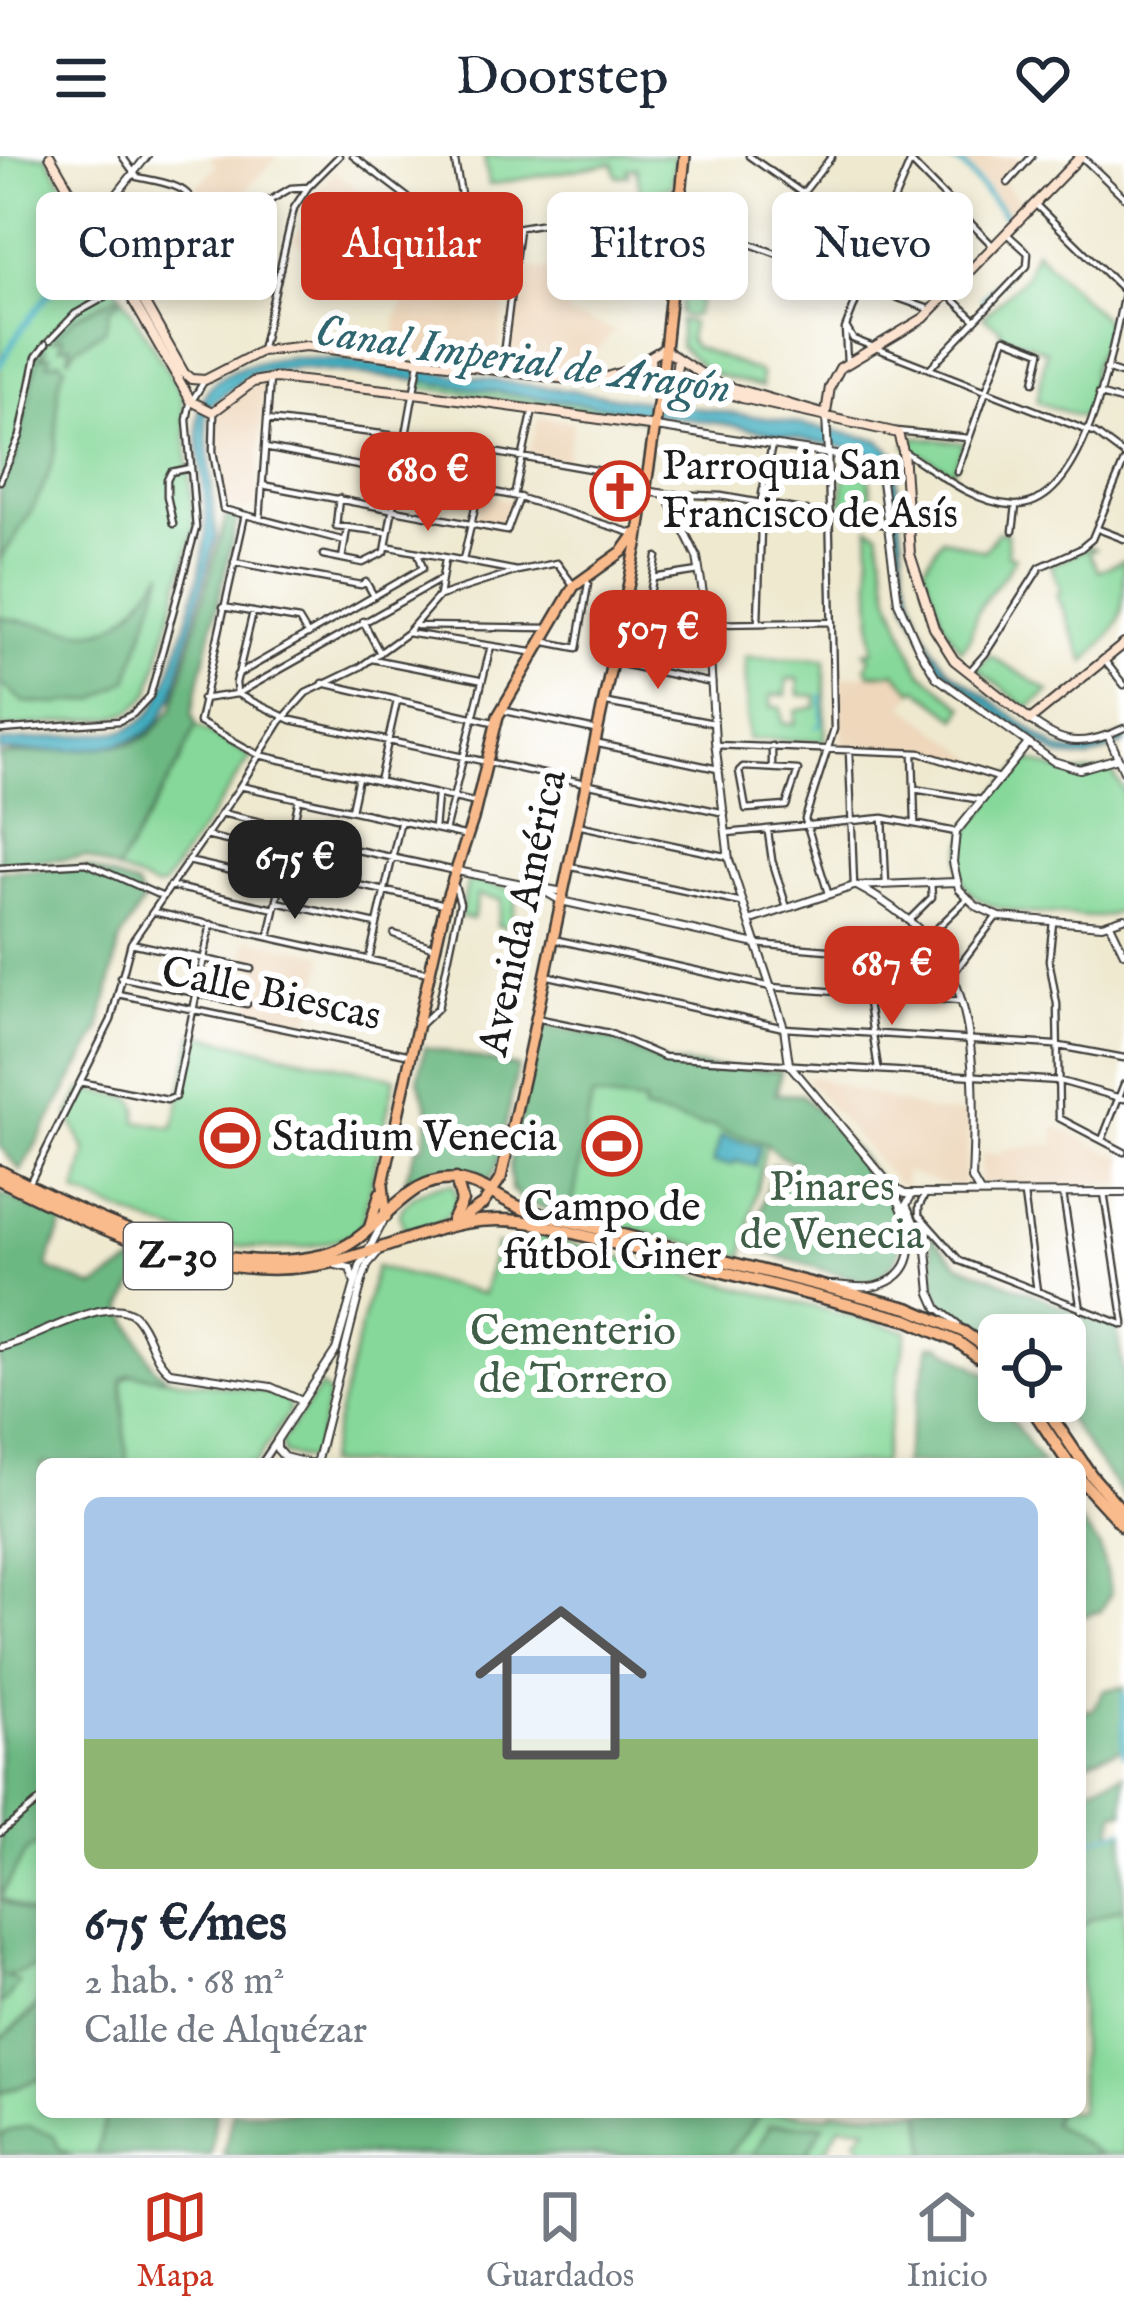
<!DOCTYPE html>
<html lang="es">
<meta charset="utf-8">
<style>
:root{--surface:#fff;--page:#f2f2f3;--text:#1f2937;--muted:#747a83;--line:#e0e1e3;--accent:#c8321e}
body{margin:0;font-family:"IM FELL English",serif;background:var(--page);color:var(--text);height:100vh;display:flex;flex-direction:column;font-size:45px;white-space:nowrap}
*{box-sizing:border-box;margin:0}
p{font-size:39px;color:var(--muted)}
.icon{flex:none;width:66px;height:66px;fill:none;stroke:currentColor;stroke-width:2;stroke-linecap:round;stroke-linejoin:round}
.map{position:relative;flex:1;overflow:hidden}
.panel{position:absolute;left:36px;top:1302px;width:1050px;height:660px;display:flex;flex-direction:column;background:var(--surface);border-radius:18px;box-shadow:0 6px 18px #0003}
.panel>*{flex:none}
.banner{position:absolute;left:36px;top:36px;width:1053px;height:108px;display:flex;gap:24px}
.tools{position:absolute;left:978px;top:1158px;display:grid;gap:24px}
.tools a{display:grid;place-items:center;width:108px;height:108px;border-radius:18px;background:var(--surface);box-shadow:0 6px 18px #0003;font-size:60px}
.price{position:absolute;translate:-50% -102px;padding:0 27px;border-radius:24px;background:var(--accent);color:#fff;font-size:39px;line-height:78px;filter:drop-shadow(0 3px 6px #0008)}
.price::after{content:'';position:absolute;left:50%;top:72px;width:36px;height:27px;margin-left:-18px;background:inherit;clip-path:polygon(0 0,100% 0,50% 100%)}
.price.on{background:#222;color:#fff}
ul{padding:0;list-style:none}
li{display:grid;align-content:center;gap:24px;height:636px;padding:0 48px}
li+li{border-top:3px solid var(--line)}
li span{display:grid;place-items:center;height:372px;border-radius:18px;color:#555}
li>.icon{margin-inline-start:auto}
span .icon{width:216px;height:216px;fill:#fffc;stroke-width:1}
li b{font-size:51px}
.pill{padding:0 42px;border-radius:18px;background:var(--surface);box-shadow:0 6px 18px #0003;font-size:42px;line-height:108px}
.pill.on{background:var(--accent);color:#fff}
header{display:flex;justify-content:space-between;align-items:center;height:156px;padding:0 48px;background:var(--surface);font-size:54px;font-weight:600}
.menu{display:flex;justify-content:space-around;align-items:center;height:168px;border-top:3px solid var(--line);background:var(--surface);font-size:33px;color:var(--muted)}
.menu a{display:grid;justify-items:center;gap:6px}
.menu .on{color:var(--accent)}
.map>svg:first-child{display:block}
.built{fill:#eed7bb}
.green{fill:#86d89a;stroke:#517a5b;stroke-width:3;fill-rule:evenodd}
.forest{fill:#6cb882;stroke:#446a4f;stroke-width:3}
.water{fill:#42aec1;stroke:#2f656e;stroke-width:3}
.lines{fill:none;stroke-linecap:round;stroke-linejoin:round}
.stream{stroke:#42aec1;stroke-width:3}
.canal{stroke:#42aec1;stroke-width:6}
.minor-casing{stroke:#3c3b37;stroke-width:9}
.tertiary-casing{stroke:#3c3b37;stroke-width:10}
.secondary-casing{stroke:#3c3b37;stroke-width:12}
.primary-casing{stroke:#3c3b37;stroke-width:14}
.trunk-casing{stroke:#3c3b37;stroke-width:15}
.minor{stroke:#fff;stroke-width:4.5}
.tertiary{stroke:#fff;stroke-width:6}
.secondary{stroke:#fde4d1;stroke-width:8}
.primary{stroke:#fabb8c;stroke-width:9}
.trunk{stroke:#fabb8c;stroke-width:10}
.labels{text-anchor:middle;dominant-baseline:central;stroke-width:12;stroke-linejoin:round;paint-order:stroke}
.shield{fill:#fff;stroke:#606060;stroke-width:3}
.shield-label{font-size:39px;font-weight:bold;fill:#1c1c1c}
.poi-label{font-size:42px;fill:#1c1c1c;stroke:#fff;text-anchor:start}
.street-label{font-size:42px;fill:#1c1c1c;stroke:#fff}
.park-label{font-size:42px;fill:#415e48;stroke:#fff}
.water-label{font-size:45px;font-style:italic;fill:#2f656e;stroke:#fff}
</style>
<header><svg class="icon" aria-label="menu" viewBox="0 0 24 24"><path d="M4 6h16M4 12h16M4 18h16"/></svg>Doorstep<svg class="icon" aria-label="heart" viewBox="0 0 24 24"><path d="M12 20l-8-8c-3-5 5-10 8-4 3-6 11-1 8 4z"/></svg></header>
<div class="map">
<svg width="1124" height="1999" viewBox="0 0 1124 1999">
<rect width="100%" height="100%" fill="#fff"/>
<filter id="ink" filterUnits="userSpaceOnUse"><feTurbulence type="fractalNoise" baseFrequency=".00833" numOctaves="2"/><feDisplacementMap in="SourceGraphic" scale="24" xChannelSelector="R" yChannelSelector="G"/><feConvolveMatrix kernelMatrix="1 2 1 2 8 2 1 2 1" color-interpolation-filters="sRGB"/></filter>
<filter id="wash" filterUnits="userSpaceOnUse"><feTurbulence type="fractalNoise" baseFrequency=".004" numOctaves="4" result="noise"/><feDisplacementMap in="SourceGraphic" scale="48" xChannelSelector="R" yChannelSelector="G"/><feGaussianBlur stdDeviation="2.7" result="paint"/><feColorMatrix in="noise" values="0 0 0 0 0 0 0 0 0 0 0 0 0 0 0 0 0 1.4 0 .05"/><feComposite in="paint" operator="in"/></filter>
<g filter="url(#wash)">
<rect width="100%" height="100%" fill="#efe9d0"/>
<!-- built -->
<path class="built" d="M210,0h69l-34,35 -40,18 -12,-19 23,-24z
M948,0h69l6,6 -20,19 21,25 -12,13 -30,-39 -20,-20z
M333,14l100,82 -26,32 -66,-54 -24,28 -25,-20 17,-20 -9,-8z
M590,64l5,26 -27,28 6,3 -6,37 47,16 -42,47 -18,-7 -50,-5 14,-100 48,9 -9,-48z
M421,117l52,19 33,4 -9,69 -102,-14 2,-28 -3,-1z
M255,227h9l-8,121 -12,7 -19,-7 -9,-85 6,-9z
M539,261l35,5 -8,39 -38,-8z
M480,338l33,7 -5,26 -32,-5z
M887,495l29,37 -12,18 91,66 -66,-21 -86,-7 -4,-66 30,-4 -3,-7 4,-9 -5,-6z
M247,783l78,16 -16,74 -61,-13 9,-51 -14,-4z
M809,920l121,35 40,3 -6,72 -23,-2 -36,-13v16l-8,-4 -89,-102z
M1055,970l69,32v26l-144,1 2,-31h20l1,-5 51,-5z"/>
<!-- green -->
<path class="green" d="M0,0h47l37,65 5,21 93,152 12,135 -44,163 -7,9 -13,11 -18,6 -112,10z
M484,0h191l-3,30 -31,9 -5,-27 -8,1 1,6 -12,2 -4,-14 -124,22z
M657,50l9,24 -4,55 -8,1 -14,-74z
M695,76l14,4 -13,7 -5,30 17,9 -13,33 -8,2 -7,-3 8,-76z
M1035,95l74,73 -15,40 -7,46 -7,7 -43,-15 9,-51 -46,-18 1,-4 -18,-12 42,-41z
M680,165l11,2 -2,16 4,7 68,27 1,14 -53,-14 -29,-27z
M420,225l202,29 20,4v5l-219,-31z
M917,281l47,6 -11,29 -47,-27z
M844,317l25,2 4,37h-32z
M869,371l10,5 11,64 24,63 7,13 43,35 -7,11 -40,-30 -4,3 -18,-19 -25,2 -4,-7 4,-9 -5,-6 8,-1z
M998,376l9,1 1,22 7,2c-9,23 -31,37 -39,59 -6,16 -2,22 -16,34l-17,-28 -19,-55 18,-29 42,13z
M1090,391l5,2 -6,3 9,19 26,-11c0,59 0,63 -39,102l-28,-67 4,-5 -10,-25z
M990,499l6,4 53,32 -21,17 -51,-39z
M745,501l80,2v82l-77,-2zM787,523h11l1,16 17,1v11l-20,4 -1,13h-12l-2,-17h-10v-12h15z
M192,557l4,12 55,32 -88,129 -7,2 -70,-31 -86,7v-108l131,-12 31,-21z
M1028,604l41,14 41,-4 14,20v118c-19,14 -41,8 -63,7 -25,-2 -61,-1 -82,-16 -54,-37 19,-112 49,-139z
M468,724l50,10 -8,38 -13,-3 4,-25 -23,-5 -5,24 -13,-2z
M541,868l65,14 61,26 114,7 -38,186 -203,-51 -15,-5 -14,-11 -1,-25z
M194,878l201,44 -33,146c-11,13 -25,16 -41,20 -87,18 -166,-18 -245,-51l10,-40 -17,-38 13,-26 50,9 5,8v15l37,7z
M453,1028l5,18c-12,19 -31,33 -54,26l-5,-14c10,-21 32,-29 54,-30z
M524,1076l383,99 -25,133h-556l50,-197 107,27 13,-50 24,6z
M132,1218l123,16 31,8 4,12 -35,54h-128l-6,-83z
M321,1230l8,9 -14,58 -5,6 -26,-5 -3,-12z
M42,1686v78l-42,-23 27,-47z
M1124,1751v248h-23l-49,-32 5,-11h23v-184l11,-9z
M42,1809l-4,40 -38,35v-38l6,-2 12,-18 -13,-5z
M42,1922v34h65l-11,43h-24l-64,-24 -8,6v-44z
M762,1956l67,4 3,-4h90l5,43h-67l1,-9 -5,-7 11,-12 -27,-2 -17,30h-17l17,-30h-52l-18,30h-25z"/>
<!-- forest -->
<path class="forest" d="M120,139l2,3 -12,11 -5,21 -29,18 -8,11 3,-14 -11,2 3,-9 -11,2 23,-23z
M47,191l-4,10 8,-2 -3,9 12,-3 5,5c-12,24 -5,57 -10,84 -7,39 -33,77 -55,110v-73l15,-24 22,-104z
M226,360l12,1 -46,196 4,12 -15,35 -64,111 -31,-14 -86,7v-108l131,-12 19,-9 23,-27z
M164,414l-36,110 -33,20 -41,4 -30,-2 -24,-19v-65c93,10 102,41 164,-48z
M86,711l51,20 6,15 -23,38 -20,90 -79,141 -21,-24v-276z
M541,868l65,14 61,26 114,7 -5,23 26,1c38,42 155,141 69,186l-12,-1 -107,-31 20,-85 24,6 2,-6 -21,-9 -10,-11 -50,-15 -3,-4 -12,1 -59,-15 1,-8 -52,-6 -21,116c-33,-7 -65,-6 -61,-48z
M425,891l93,20 -21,99 -7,13 -45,-10 -40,11 12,-34 6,1 7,-35 -12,-32z
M0,1037l63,29 -16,44 4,4 43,17 49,-30 48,18 -55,6 -13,28 31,59 15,11 -39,-5 -8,5 5,85h-85v378l-15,8 -27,47z
M931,1080l28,28 158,64 7,51v119l-69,-97h10v-66h-66v6c-19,-14 -55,-22 -62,-46 -7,-19 1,-38 -9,-57z
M930,1189h10l51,32 8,24 44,63h-140z
M1080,1366l20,25 11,46 -10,18 -21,6z
M1124,1531v61l-44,16v-61l5,9 8,-3 11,-19z
M1124,1618v38h-8l-4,19h12v76l-33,12 -11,9v-137z
M0,1744l42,20v45l-36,11 13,6 -13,19 -6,1z
M42,1838v84l-42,15v-53l33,-28z
M107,1956h109l-5,43h-115z
M233,1956h529l-34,43h-505z
M922,1956h135l-5,11 49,32h-174z
M770,1969h54l-18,30h-53z
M29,1970l25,10 5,12 13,7h-72v-18l8,-6z"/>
<!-- water -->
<path class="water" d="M292,201l56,3 426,59 105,21 15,13 11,118 14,48 15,31 16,20 108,79c25,9 44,-3 66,-14v9l-36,15 -29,-3 -70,-48 -52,-44 -30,-60 -20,-136 -21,-16 -136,-27 -307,-44 -126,-13 -46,6 -40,31 -5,11 10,121 -43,159c-7,14 -15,30 -29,38 -32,20 -106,16 -144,18v-10l123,-11c12,-6 22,-10 30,-21 19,-29 54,-151 53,-185 -1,-91 -47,-154 86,-168z
M721,980l39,10 -5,20 -20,-5 -2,4 -20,-2z"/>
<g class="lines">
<!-- stream -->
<path class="stream" d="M821,539l1,12
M821,568l1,-14
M816,571l3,-1
M1080,1688l44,-15"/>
<!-- canal -->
<path class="canal" d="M945,1l18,8 47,56
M983,143l19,-20
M0,208l22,-36 64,-82
M1124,1539v59"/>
</g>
</g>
<g filter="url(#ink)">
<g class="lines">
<!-- minor casing -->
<g class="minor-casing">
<path id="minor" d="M122,0l15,21c54,11 50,10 75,59
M353,0l99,75 15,5 162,-27 52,-18
M454,0l14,76 -15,51 58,11
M749,0l201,140 25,24
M1081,0l43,41
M910,5l84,86
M1008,27l24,-27
M803,37l29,-37
M670,39l-5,13 4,14 30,3 157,58 5,5h9l62,22
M1035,48l89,87
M875,88l38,-88
M919,89l16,13 13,-6
M901,107l31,-33
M135,124l156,-92 17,-1
M47,128l39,-61
M846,171l7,12 243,95 28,21
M50,184l25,-26 50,-28
M261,195l33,-143 14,-21 31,-31
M847,206l-2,-33 16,-41
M929,213l98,-103 1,-13 -21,-19
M1106,213l18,6
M501,215l18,-142
M1099,238l25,8
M214,258l-1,37 10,58 122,32
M267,264l139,17 241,42
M896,275l72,7
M265,292l249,48 121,38
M903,295c32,20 70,52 109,54 74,6 100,-158 112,-211
M828,298l6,275 -29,90 23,74
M957,316l48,-134 36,14 -7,30
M0,325l20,-45 16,-79 10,-13
M262,329l245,46 13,-34
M666,338l55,2 165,29
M514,340l19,-86
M339,342l-3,28 50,6
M245,359l-46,207 60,33 218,48
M260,363l10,-141
M173,368l-6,-28v-16l4,-8 19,-4
M1098,373l26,10
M1013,375l3,-25
M386,390l131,25 40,-8 17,23
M386,390l33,-183
M323,399l40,8 22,-11 1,-6
M342,403l5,-30
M463,404l16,-70
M234,406l127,23 5,-3 8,14
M653,422l46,-7
M439,440l6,-36
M223,451l76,13 9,15
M646,459l59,-11
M363,465l17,32
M758,467l4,-129 10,-49
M417,470l132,2
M407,477l124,19
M642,479l69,-11 121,-2
M541,485l36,7 11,-64 -3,-6
M372,503l107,21
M1104,504l20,25
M612,506l100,21
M636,511l21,-110
M969,516l16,-18 55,-87 40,-18 12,-10 32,-77
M237,519l186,-107 -5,-15
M323,527l170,39
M237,538l54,26 434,93
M237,538l-1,-11 17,-71
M202,543l35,-5 204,-115
M607,547l106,20
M501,554l94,20
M0,574l119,-9 14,-7 17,-18 46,-168 -9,-108 3,-16 13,-21
M1108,579l16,-7
M594,587l124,26
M715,589l205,8 79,25
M849,594l5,136
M913,597l2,70
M743,611l55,3 -12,36 -40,3 -7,-38z
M772,612v-22
M379,626l18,-81
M240,630l228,50
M914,633l68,11
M351,654l7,-33
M221,657l71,16
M883,662l3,66
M577,669l152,32
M434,673l3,-34
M445,675l46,-185
M768,676l4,28 15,48
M727,677l156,-15 73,14
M206,680l81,19
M291,680l165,35
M188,705l93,21
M572,711l170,36
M0,712l86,-5 75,33
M284,713l161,35
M170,730l105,23
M277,746l99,22
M154,756l275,61
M908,765l24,-24 -1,-15
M1053,766l-4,38 8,44 2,114 65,34
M394,778l41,14
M269,781l30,-138
M927,782l40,-39
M553,783l218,48 189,14
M131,787l120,26
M756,788l178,15 8,-3
M369,803l31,-135
M545,819l239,53 270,17 70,13
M952,819l45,-59
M120,821l127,27
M118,838l293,61
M867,840l11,72
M536,862l73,15 55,24 396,24 64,18
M420,869l18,-17 22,-105 -5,-17
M80,926l87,18 8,-3 36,-173
M1102,984l22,-56
M30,1026l81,-162 20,-77 106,-152 43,-69 26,-29 54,-26 47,-34 32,-37 78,-25
M1104,1037l20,130
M1063,1038l18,116
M1024,1039l13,96
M924,1041l-5,9v9l41,46 164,64
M939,1153l19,15
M261,1308l16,-24
M0,1677l42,-34"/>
</g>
<!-- tertiary casing -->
<g class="tertiary-casing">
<path id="tertiary" d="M97,63l50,-63
M826,260l2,38
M656,271l180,28 39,11 7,15 16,121 21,47 17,28 117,84 27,8 38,-11
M645,335l21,3 31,63 11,67 7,117 14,119 55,168 5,36 102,122 14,8 219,-1
M1030,564c28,21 44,27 78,15l16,36
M1027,589l-71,87 -3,30 6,27 17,17 24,11 102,8 22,-7
M457,715l106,21
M857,730c29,15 69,44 86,72 36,56 32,157 29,221l8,14
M537,731l24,14 195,43
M749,765l105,-35 102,-4
M1110,768l14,29
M911,1040l-5,9 21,45 4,43 7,16
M380,1094l-12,14 -6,17 -45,179 -5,4 -28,-7 -7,-8v-9l59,-90 24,-84 23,-44
M336,1109l14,3 4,13
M827,1129c17,-1 33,5 49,1 52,-14 34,-65 16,-97
M0,1191c32,-5 109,-56 135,-31 16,17 16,42 35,56l101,15 31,14"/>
</g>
<!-- secondary casing -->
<g class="secondary-casing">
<path id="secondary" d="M50,0l141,245 22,11 40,-30 22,-4 147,16 234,33
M70,34l27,29 87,154 7,6 14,1 56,-29 45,-5 284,36 36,-11 37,-22 53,34 110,32
M650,202l1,14 11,6 14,-5 2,-14
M674,218l68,24 156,35 5,18 7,103 24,74 20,32 76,60 94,-76
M826,257l4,-26 10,-19 84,-50 157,-162"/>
</g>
<!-- primary casing -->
<g class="primary-casing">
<path id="primary" d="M386,1061l-3,-33 32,-147 31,-136 27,-82 25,-103 76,-130 49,-35 12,-17
M458,1065l25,-17 18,-26 26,-116 111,-522 24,-162 23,-222
M369,1073l11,-36"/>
</g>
<!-- trunk casing -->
<g class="trunk-casing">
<path id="trunk" d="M0,1015c94,47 215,110 323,84 57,-13 80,-87 139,-74 25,5 43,22 67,30l379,97 56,24 35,25
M0,1024c104,50 215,109 333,82 78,-18 122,-54 206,-38l369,96 50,22 41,30
M452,1065l10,-20 -6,-22
M1027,1245l42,63
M1041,1245l50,74 33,38
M1080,1323l44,48"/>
</g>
<!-- minor -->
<use href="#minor" class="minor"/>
<!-- tertiary -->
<use href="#tertiary" class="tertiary"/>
<!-- secondary -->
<use href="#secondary" class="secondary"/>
<!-- primary -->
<use href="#primary" class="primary"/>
<!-- trunk -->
<use href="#trunk" class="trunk"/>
</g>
</g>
<!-- icons -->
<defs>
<g id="church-ring" transform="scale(3)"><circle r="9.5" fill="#fff" stroke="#c8321e" stroke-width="1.5"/><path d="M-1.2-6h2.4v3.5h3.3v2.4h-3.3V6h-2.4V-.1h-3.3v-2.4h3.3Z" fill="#c8321e"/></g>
<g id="stadium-ring" transform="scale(3)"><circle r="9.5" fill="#fff" stroke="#c8321e" stroke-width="1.5"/><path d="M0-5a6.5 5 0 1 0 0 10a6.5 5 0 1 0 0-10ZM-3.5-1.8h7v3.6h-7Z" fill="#c8321e"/></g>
</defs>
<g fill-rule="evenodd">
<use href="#church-ring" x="620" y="335"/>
<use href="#stadium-ring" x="230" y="982"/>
<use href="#stadium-ring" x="612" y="990"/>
</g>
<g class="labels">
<!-- shield labels -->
<rect class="shield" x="124" y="1067" width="108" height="66" rx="9"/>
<g class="shield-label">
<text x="178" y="1100">Z-30</text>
</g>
<!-- poi labels -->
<g class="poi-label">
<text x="662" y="311">Parroquia San<tspan x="662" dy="48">Francisco de Asís</tspan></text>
<text x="272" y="982">Stadium Venecia</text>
<text x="612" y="1052" text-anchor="middle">Campo de<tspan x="612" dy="48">fútbol Giner</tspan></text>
</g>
<!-- street labels -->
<g class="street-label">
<text transform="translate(524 757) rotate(-78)">Avenida América</text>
<text transform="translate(271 839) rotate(12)">Calle Biescas</text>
</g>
<!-- park labels -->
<g class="park-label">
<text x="832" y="1032">Pinares<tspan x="832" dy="48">de Venecia</tspan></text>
<text x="573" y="1176">Cementerio<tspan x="573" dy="48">de Torrero</tspan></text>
</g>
<!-- water labels -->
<g class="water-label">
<text transform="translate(523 205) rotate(8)">Canal Imperial de Aragón</text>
</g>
</g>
</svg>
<div class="tools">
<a><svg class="icon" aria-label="locate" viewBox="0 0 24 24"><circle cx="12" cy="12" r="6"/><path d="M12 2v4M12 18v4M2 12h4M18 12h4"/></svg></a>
</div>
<b class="price" style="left:428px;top:378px">680 €</b>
<b class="price" style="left:658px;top:536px">507 €</b>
<b class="price on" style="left:295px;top:766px">675 €</b>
<b class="price" style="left:892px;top:872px">687 €</b>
<div class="banner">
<a class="pill">Comprar</a>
<a class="pill on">Alquilar</a>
<a class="pill">Filtros</a>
<a class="pill">Nuevo</a>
</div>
<section class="panel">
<ul>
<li><span style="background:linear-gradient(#a9c7e8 65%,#8fb573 0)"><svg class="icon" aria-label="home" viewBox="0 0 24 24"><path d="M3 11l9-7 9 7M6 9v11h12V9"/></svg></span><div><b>675 €/mes</b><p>2 hab. · 68 m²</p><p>Calle de Alquézar</p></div></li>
</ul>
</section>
</div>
<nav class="menu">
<a class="on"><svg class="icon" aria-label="map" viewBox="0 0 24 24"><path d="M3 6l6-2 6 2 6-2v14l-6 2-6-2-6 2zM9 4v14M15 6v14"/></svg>Mapa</a>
<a><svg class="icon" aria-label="saved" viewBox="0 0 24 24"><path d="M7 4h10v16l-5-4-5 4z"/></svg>Guardados</a>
<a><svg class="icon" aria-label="home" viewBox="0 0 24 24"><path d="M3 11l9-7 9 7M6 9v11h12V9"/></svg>Inicio</a>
</nav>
